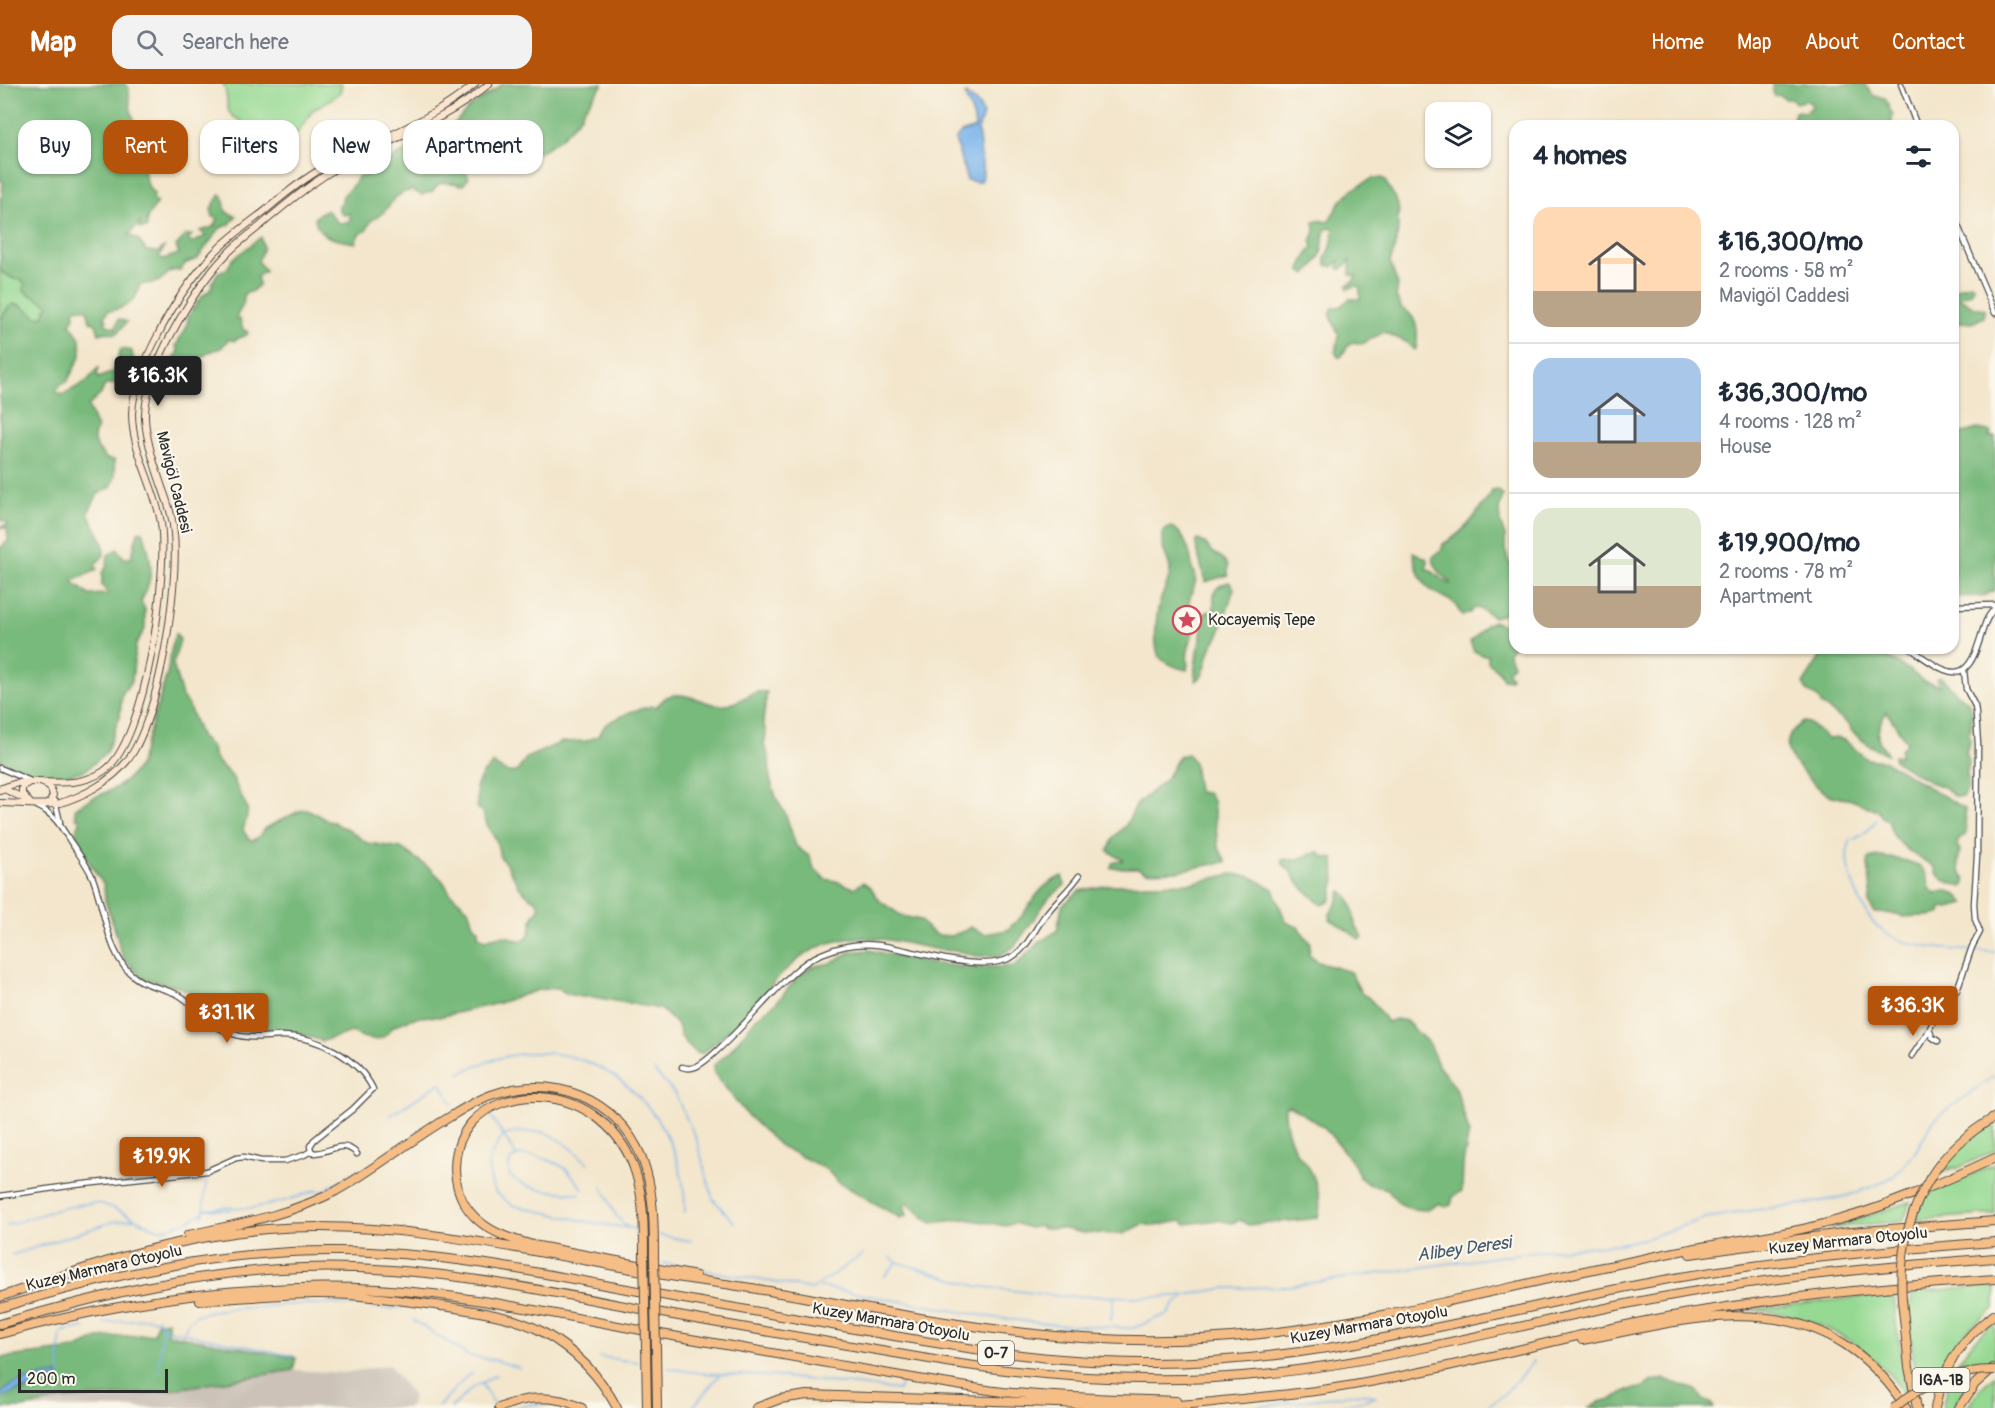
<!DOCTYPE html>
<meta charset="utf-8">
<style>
:root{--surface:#fff;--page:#f2f2f3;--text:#1f2937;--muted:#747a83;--line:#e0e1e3;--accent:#b45309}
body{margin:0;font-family:Pangolin,sans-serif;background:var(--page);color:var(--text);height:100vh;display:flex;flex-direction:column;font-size:22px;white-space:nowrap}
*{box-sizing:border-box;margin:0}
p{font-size:20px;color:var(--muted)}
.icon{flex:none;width:33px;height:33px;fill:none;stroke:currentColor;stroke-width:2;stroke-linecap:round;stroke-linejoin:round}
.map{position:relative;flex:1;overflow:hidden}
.panel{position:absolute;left:1509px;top:36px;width:450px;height:534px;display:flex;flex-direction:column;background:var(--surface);border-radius:18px;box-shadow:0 2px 4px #0004}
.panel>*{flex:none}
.top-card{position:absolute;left:18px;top:36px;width:570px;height:54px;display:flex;gap:12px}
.controls{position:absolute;left:1425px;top:18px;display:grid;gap:12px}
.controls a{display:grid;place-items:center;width:66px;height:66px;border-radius:12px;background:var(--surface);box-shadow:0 2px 4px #0004;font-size:30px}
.scale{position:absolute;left:18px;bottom:15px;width:150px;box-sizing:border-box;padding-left:6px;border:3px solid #2b2b2b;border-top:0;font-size:16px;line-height:21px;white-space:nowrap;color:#2b2b2b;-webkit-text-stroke:4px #fbf7ec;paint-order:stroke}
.price{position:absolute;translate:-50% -51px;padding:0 14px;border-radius:6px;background:var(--accent);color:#fff;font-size:20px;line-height:39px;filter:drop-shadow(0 2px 3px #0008)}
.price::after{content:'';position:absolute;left:50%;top:36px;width:18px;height:14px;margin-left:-9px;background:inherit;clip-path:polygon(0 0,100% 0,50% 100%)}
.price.on{background:#222;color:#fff}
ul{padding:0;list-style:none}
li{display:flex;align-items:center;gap:18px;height:150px;padding:0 24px}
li+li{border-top:2px solid var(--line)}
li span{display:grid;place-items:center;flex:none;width:168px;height:120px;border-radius:18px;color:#555}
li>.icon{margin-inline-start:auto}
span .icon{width:72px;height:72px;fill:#fffc;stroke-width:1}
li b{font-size:26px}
h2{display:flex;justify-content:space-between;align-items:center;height:72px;padding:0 24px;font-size:26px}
.chip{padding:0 21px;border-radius:18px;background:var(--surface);box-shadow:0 2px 4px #0004;font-size:21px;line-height:54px}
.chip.on{background:var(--accent);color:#fff}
header{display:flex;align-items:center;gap:36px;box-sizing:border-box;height:84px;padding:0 30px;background:var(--accent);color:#fff}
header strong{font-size:28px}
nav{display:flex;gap:33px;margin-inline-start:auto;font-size:21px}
.search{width:420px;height:54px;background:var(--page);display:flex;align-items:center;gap:15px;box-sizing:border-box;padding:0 21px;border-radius:18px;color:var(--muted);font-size:22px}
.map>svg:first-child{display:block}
.industrial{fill:#ccc2b8}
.green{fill:#95d992;stroke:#60825e;stroke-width:1.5}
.forest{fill:#78b97c;stroke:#527254;stroke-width:1.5}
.water{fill:#7ab4eb;stroke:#52708b;stroke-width:1.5}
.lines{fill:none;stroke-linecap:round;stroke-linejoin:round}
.stream{stroke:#7ab4eb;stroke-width:1.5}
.street-casing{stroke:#494743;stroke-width:7}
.secondary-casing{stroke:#494743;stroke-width:8}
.highway-casing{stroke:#494743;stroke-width:10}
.street{stroke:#fff;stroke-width:4.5}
.secondary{stroke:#fbe5cf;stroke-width:6}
.highway{stroke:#f6be87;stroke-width:8}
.highway-bridge-casing{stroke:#494743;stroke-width:10;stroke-linecap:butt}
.highway-bridge{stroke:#f6be87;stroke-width:8}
.labels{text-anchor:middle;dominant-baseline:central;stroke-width:4.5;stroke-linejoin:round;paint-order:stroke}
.shield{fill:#fbf7ec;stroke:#696865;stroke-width:1.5}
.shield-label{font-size:15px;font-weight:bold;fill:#2b2b2b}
.street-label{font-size:16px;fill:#2b2b2b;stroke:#fbf7ec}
.poi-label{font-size:16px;fill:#2b2b2b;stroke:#fbf7ec;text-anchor:start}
.water-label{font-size:18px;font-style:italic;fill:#475b6e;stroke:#fbf7ec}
</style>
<header>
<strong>Map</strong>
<div class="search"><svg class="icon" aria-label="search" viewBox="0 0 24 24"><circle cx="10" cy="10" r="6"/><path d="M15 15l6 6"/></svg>Search here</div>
<nav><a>Home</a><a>Map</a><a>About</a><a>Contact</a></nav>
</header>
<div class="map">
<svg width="1995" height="1324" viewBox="0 0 1995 1324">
<rect width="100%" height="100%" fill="#fbf7ec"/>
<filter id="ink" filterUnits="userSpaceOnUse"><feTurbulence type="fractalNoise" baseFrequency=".0167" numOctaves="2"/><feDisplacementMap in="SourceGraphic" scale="12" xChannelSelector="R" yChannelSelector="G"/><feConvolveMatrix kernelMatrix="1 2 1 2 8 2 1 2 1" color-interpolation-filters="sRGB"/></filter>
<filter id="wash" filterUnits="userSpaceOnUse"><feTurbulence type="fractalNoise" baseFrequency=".008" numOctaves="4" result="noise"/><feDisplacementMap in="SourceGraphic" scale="24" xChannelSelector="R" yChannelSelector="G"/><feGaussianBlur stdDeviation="1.35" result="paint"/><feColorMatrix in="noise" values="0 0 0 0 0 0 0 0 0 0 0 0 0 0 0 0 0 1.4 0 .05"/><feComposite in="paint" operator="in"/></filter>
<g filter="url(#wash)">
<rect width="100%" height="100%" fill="#f3e6cc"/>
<!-- industrial -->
<path class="industrial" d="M389,1281l24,31 -2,10 -3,2h-386l40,-9 83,-5 148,-24 51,3z"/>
<!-- green -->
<path class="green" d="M223,0h119l-2,8 -4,4 -23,14 -24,35c-10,0 -16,-12 -23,-19l-15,-1 -8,2 -3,-7c-19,-6 -9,-22 -17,-36z
M0,187l14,8h7l4,5 2,10 12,4 11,7 -6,11 -7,2 -17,-13 -12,3 -8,12z
M1995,1038v28l-39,19 -1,-2 -16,7c15,-21 33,-39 56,-52z
M1995,1080v50l-80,6 10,-25z
M1910,1118l-7,19 -74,7z
M1995,1202v22l-24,19 -14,15 -18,31 -22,10 -11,-78 5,-1 1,-12z
M1894,1209l2,30 11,67 -4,3c-33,-51 -94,-81 -154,-83z
M1995,1238v37l-5,5 -36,4c11,-18 23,-33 41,-46z
M1995,1291v33h-28l13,-19z
M1975,1292l-17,23 -4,9h-12l6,-26z"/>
<!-- forest -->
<path class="forest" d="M0,0h125l4,4c0,22 3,36 21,51l-6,6c-1,14 -1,39 10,49l-1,6 4,3 -10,15v10h-8l1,-6 -11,13 9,4 8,12 12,1 7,-6 -6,11 4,2 16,-5 -3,-8 10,-11h6l-4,4 3,4 15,-7 -6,-5 13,-4 5,-8 -5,-2 -2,-8 9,-15 3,2 3,16 10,4 -7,9 -9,3 -23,31 -11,4 -6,7 -9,1 -13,11 -19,3c-1,18 -15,24 -31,26l-4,6 3,3 -2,4 10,4 4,-9 8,3 -11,12 -10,-2 -7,2 -3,-10 -6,-3 -3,-12 -9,-1 -4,3 1,4 -5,9 10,14 1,17 -14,27 -7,3 -4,7 7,3 24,-14 12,-14 -2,8 2,3 14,-6 8,-23 11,2 2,15 -4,8 -5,1v7l-20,3 -4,9 -13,12 9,23c-8,13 1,21 10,30l7,1 1,16 -4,11 -13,7 -10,19 15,29 1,13 -9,10 2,5 -23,10v3l15,12 17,-1 1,-2 -5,-6v-13l5,-7 1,-11 9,-6 7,9h7l7,-26 5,-1c8,26 13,45 -2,70l4,9v19l-9,15 -4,36 -10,14 -2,22 -14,37 -20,17 -18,5 -35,-1 -33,-13v-213l8,-7 -1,-13h-6l1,-2 5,-1v-3l-7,-2v-200l8,-12 5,-4 7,1 17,12 7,-1 1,-6 4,-5c-7,-5 -20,-9 -25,-15l1,-6 -4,-5h-7l-14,-8v-12l2,-3 -2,-1v-56l2,-3 1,-14 -3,-2z
M503,0h100l-21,28 -1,4 -19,21 -28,19 -11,-1 -1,-3 -7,-2 -4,-5 -4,4 -16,-2 -15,-8 -10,3 -7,6 5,15 4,3 -2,6 3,6 -6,7c-12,-2 -24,-7 -30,6l-12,4 -9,-5 -8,2 -9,6 -11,14 -13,9 -5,10 -7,3 -4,9c-17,-3 -38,-4 -40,-25l5,-5 7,-3 11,13h11l1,-9 -7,1 -4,-4 -1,-5 5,-4 -1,-4c4,-8 13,-12 16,-21l9,-2 9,-7 6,-1 15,-12 26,-11 12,-10 16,-7 19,-20z
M1771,0h93l10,12 11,2 6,14 2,2 -2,12h-96l-3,-2 3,-12 3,-1 7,1 7,-5v-2l-6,-5 -10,3 -5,-4h-5l-8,-4 -4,1 -2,-4 1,-7z
M1373,94h9l3,2c3,8 9,14 12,22 4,10 0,14 1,23 0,14 -3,25 -8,37l8,23 -2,13 4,5 1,5c17,7 18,24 15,41l-2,1 -8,-8 -22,-10 -22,12 -9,-2 -4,2 -8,13h-3l-3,-5 4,-15 -9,-24 4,-6h6l9,-8h11v-12l-5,-1 -7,3 -1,-4 5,-3 5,-6 -7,-1v-15l-8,9h-4l1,-8 -6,6 -7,-2 -1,-7 6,-11 3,-18 -2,-2 -7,3c-3,7 -1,13 -3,20 -2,8 -9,19 -16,24l-5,-2 -1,-3c3,-7 7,-17 13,-22l-2,-6 4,-10 -1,-9 4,-2 10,2 13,-21 11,-11z
M261,153l2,12 -5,12 7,10 -8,5 2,9 -8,7 -7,1c0,3 0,9 -1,12 -3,6 -6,7 -7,15l4,-1 3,11 4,1 1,3 -15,7 -4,-2 -8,9 -12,4 -19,16v6l-10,4v-4l-9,-9 7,-14 -2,-5 5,-10 4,-5 4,-16 12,-18 10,-8 1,-6 6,-11 9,-3 6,-10z
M1971,200l2,1 -1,8 -11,3 -1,2 14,9 10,2 1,1 -1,7 -12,6 -11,-1 -8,3v-33l6,-5z
M1977,345l12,2 3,2 -3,3 6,1v153l-11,6 -31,1v-158l3,-4z
M1498,406l5,5 -4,15 1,11 5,15v14l4,12 6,8v30l-6,5 -5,9 -10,3 -16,-9 -5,1 -3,4h-3l-4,3c-5,-5 -6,-11 -12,-15 -5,-3 -11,-5 -17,-9 -14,-8 -18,-25 -21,-40l13,6 2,4 -2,6c9,4 15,12 24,16v-2c-7,-5 -17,-16 -17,-25l9,-8 1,-5c17,-9 28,-21 38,-37 4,-6 9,-9 11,-16z
M1168,443c16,0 24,30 24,43l3,2c3,16 -6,19 -6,33 -1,7 5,11 5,18 0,10 -4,18 -6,28 -2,7 1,13 -1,19 -7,-1 -25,-8 -28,-14 -6,-12 -3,-42 1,-54 3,-11 9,-19 10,-31 1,-12 -12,-21 -7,-39z
M1198,456l7,3 7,9 9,5 7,8v10l-23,7 -9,-37v-4z
M1229,498l5,6 -14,45c-3,5 -5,8 -8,13 -7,11 -4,28 -16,35 -4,-15 3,-29 5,-44 1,-7 0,-14 1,-21l5,-4 7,-2c0,-16 -4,-22 15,-28z
M1493,537c9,1 12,9 22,8v10l-3,4 1,4 -5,5 5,13 -6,6 4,6 -1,3 -7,-1 -3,-6 -12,-11v-7h-6l-8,-4 -4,-9 17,-18z
M176,550l4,6 -7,24 9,33 6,7 13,34 11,9c0,14 13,20 20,30 3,4 4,9 6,13 10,21 13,15 5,40l5,8 4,3c7,-3 8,-6 13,-12 3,-3 34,-18 38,-19 11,-2 20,12 31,12l5,4 9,3 19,14 34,5 30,21 12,12 7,12 18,16 6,17 4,3v6l7,5c6,-1 14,-5 19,-4 10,1 20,11 25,-2 6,-13 -2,-13 11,-26l-4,-8 -5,-2 -12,-11 -12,-22 -7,-8 -4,-18 -8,-12 -6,-16 -4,-2c-3,-8 1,-14 -2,-22l6,-12 11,-12c8,7 14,11 24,9l9,-14 36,-16 24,-1 12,-5 8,-12 24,-12 22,-6 4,1c3,-3 7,-8 11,-10 18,-9 43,12 60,8 17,-4 22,-15 40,-13l-4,29 3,13 -2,11 5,11 1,23 7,21 9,15 10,31 14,11 4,11 11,11 11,2 18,7 9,-6 7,5 10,14 22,15 18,4 8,9 9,6 14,1 13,-5 6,-4 15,7 23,-4c5,-8 9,-7 13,-13 15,-20 17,-30 41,-41l3,9 -17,14 -33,47 -17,11c-7,-3 -12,-1 -18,-1 -8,0 -15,-4 -23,-5 -7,-1 -15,0 -23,-2 -22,-4 -45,-11 -68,-11 -64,-1 -86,40 -125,81 -12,12 -25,23 -38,34h-7l-10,-10 -6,-8 -1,-8 -18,-18 -68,-12h-12l-14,-3 -9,-6 -20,2 -39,13 -60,14c-18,-3 -32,2 -48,11 -9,17 -24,12 -39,4l-30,9 -24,-8 -14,-3 -7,2 -28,-3 -23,-4 -10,-10 -15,-9 -10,-13 -11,-6 -37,-9 -19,-19 -5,-13 -2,-10 -12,-36 -1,-15 -7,-10 -19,-32 -2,-13 4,-7 -1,-5h-3l-1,-9c13,-12 29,-14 43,-23 9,-5 15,-13 21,-20l28,-92 6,-34z
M1826,564h37l5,4 22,7 21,12 12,10 18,5 -5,-7 3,-2 3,1 15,16 11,7 4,12 -1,15 -2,5 1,8 -4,11 3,10 -2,10 1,9v7l-6,9 -9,-1 -7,-8 -16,-6 -36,-22v-4h6v-6l7,-7 -20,-31c-5,6 -12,20 -8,29 2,6 7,6 8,13 -12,-5 -24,-12 -33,-21 -6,-5 -1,-1 -5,-8 -1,-1 -25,-19 -27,-19l-3,-7 -12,-8 -4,-7z
M1804,638l5,1 19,16 9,-1 7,2 23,19 18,2 80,48 1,25 -8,7 -1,5 3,4c-3,11 -1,22 5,30v4l-3,3 -19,-7 -7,-7v-4c-6,-7 -13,-8 -20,-13 -12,-8 -26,-19 -27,-34l-7,-5 -4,-7c-11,-2 -21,-9 -30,-11 -7,-1 -12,-1 -18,-4 -11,-5 -20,-15 -28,-24 -3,-5 -10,-10 -12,-15 -7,-14 1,-27 14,-34z
M1188,670l6,9 4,29 10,1 5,8 5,45 8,16 -48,9 -32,1 -8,-4h-27l1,-5 11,-3 -15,-9 6,-14 12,-12 10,-20 30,-26 13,-23z
M1319,768l4,5 11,2 1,24 -4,17 -8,5 -3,-1 -22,-21 -6,-10 -9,-9 -1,-4 3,-1c11,4 22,-5 34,-7z
M1879,773c13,1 41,3 47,17 4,8 1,15 10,20 12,-7 22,0 29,10l-17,4 -5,-1 -3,3 1,3c-11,5 -25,2 -38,4l-5,-3 -23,-1 -6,-9 2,-11 -3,-30 1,-4z
M1232,790l18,2 23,13 13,33 12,5 12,16 -1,12 9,7 32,10 12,22 8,4 17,24 9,-3 10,2 23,23 10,23 17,21 13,44 -6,32 -1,27 -9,6 -2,8 -5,2 -7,-4 -11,7 -17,-1 -12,-6 -12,-14 -19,-5 -8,-6 -6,-14 -30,-37 -35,-22 -4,1c-1,15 4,32 11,46 3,5 9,8 12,14 8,14 15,35 10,51l-8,2 -62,6 -8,-5 -8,3 -14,-3 -32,4 -5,-3 -26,5 -12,-2 -20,10 -40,-1 -23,-5 -16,1 -5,-3 -9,2 -16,-5 -8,3 -40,-7 -35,4 -24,-20 -3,1 3,11 -7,3 -62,-36 -12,-13 -46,-23 -33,-31 -33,-42v-8l15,-13 27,-34 20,-15 21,-25 14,-11 20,-4 19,-11 19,-2 59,13 43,5 44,-2 24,-24 18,-11 5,-25 17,-15 30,-6 82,-2z
M1341,807c16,9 10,27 16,37 2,3 5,6 6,9l-3,3c-11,-9 -19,-14 -30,-21v-5l7,-11z
M168,1237v13l128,24 -3,12 -148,24 -83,5 -40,9h-22v-50l75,-9 23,-11 55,-4 4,-11z
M1664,1295l32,11 3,3 4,7 8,3 3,5h-126l11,-6 13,-3 16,-9 14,-2 8,-6z"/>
<!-- water -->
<path class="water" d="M966,10l13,11 4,9 -5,16 5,43 -1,7 -6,2 -9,-2 -12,-40 6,-7 14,-5c-1,-17 -6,-18 -10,-33z
M57,1290l3,2c-11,8 -25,7 -36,15l-2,-2 -22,9v-3c14,-16 37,-17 57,-21z"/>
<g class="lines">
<!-- stream -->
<path class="stream" d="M1877,735c-8,11 -13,17 -26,21 -8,15 -2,34 4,49 6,14 12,29 24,39 28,24 80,21 116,24
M654,987l21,23 21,44 17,61 21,23
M460,989c28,-14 58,-22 89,-20 80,7 138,83 136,160
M391,1031l49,-32 13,22
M490,1031l27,41
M588,1079l-17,-15 -18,-12 -11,-4h-26l-13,4 -13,21 -2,9 4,20 5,8 15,11 81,18 45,6
M602,1102l14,30 12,12
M580,1110c-22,-3 -53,-2 -70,-18 -10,-36 44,-17 57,-6 6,6 11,13 16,19
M204,1125l26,1
M213,1126c13,-6 25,0 38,-2 23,-3 45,-10 66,-18l4,2 37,-22
M203,1132l3,-34
M7,1141c21,-6 75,-26 95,-21 21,6 39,20 60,26l27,-9 15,-9
M659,1151l32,6
M12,1171l100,-33 22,-3
M890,1173l7,5 79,24 81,10 104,1 25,-2 40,-7 56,-1 255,-36 81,-7 29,-6 59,-20 56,-9 51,-6 34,-7 25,-9 22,-11 20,-22 19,-32 8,-8 54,-39
M663,1179l149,26 51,-35
M884,1193l13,-15
M820,1203l177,31 62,7 74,3 37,-15
M1168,1230l6,-9 12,-10
M157,1234l5,10
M413,1236l56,36 26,4 24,8
M1111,1237l3,-23
M104,1239l45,-5 9,3
M163,1245l131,27
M184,1248l4,-10 10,-8 20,-4 81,-6 61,1 30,4 13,-2
M599,1273l39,5
M668,1284l31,5 84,4 116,13 3,-8
M160,1289l-1,-10 4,-40
M60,1292l-1,-22 2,-21 3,-2 21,-4
M481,1299l14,23
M438,1323l29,-31 6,-3
M451,1324l21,-20 24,-13
M516,1324c17,-6 34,-5 51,0
M692,1324l28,-34
M992,1324h9
M1251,1324l110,-15 15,4 -46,11
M1485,1324l20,-15 29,-32"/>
</g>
</g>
<g filter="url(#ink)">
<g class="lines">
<!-- street casing -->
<g class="street-casing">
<path id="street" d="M1901,0l16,42
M1953,130l42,99
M1953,522l42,-1
M1909,564c12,7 23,17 36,22 28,12 33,-29 40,-46 2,-7 6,-11 10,-16
M0,684l33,14
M55,717l5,21
M37,722c17,8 24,20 33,35 8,12 16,22 22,35 13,32 15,82 44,102 14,10 32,10 46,19 8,5 13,13 20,19 8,8 20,14 31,18 16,6 33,2 50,2 34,0 75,22 90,53l-20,20 -39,31 -4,6 1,5 4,2c16,-1 28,-14 42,1
M1930,947l2,6 6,4
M1912,972l15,-22 12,-24 18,-20 15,-43 8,-15 -5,-13 -1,-15 3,-48 1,-112 -2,-30 -1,-8 -9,-17 -2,-19
M682,983c12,4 19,-3 28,-10 23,-20 43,-43 64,-65 15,-15 30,-32 50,-39 17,-7 36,-10 54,-8 35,4 102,30 134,12 16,-9 23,-29 34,-43 10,-13 23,-24 33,-38
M0,1112l75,-11 132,-14 29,-13 8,-1 17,4h24l19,-6 7,-4"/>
</g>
<!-- secondary casing -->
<g class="secondary-casing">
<path id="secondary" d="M28,699l-6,5v6l8,9
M44,699l7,6 2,6 -3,7 -5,3
M2,704l23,11
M0,706c30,-19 68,5 104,-19 43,-30 64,-198 57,-248 -6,-37 -29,-71 -29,-109 1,-27 14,-56 26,-79 14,-29 34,-57 55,-81 15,-16 35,-30 53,-44 22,-19 46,-38 72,-50 47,-23 97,-42 137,-76
M0,719c19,0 41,4 60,0 24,-7 51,-22 67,-42 32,-40 52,-175 47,-227 -1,-19 -8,-35 -14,-53 -7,-20 -14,-42 -15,-63 -1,-25 15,-64 27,-85 15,-28 33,-56 54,-78 10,-11 23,-20 34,-29 28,-24 57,-48 89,-65 48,-24 99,-42 140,-77"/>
</g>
<!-- highway casing -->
<g class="highway-casing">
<path id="highway" d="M1930,1094c16,-26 39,-46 65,-61
M188,1151c50,-11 102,-20 148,-44 37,-21 71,-48 107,-70 15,-9 31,-20 48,-26 60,-22 126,2 151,63 12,31 12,66 12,99
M1690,1170l160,-22 145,-11
M644,1172c0,-28 0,-56 -8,-82 -13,-44 -51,-75 -97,-77 -24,-1 -50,7 -67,25 -25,27 -22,75 7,99 15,13 35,19 54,24l163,31
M0,1213c88,-31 174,-60 267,-68 127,-10 251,20 375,42 40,8 81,12 121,19 88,15 175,33 263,43 78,9 157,10 235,1 115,-13 228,-43 342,-67 36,-7 73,-16 110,-22 37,-7 74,-11 110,-21 60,-15 116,-40 172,-66
M1902,1216l7,67 8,41
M200,1217c39,-3 79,-7 118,-7 44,0 88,7 131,13 31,5 64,9 92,24 32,18 59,44 76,77
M0,1224c111,-34 222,-58 339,-57 92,1 182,18 271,35 67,12 134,24 200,35 111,20 220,41 332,42 167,2 328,-45 490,-77 120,-24 241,-35 363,-44
M0,1240c99,-29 199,-53 303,-56 117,-4 233,21 348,43 98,18 197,34 295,51 105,16 212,23 318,12 133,-14 262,-52 393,-76 112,-21 224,-31 338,-40
M0,1250c122,-33 252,-52 378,-45 98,6 193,29 289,46 59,10 118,20 177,31 53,9 106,19 159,26 58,6 116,7 173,9
M1582,1256c86,-16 183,-47 264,5 25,17 44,37 60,63
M646,1262l1,62
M656,1264l1,60
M499,1324c27,-12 55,-14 83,0
M756,1324l24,-9 27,-4 343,11c22,0 42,-2 63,-4 41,-5 81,-7 122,-14 101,-16 200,-44 301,-65 118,-24 239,-36 359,-44
M1935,1324c7,-40 27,-71 60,-94
M1959,1324l16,-24 18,-16"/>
</g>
<!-- street -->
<use href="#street" class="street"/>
<!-- secondary -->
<use href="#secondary" class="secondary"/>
<!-- highway -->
<use href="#highway" class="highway"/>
<!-- highway-bridge casing -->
<g class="highway-bridge-casing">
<path id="highway-bridge" d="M644,1172l2,90
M654,1173l2,91
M1902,1216c-3,-44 5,-84 28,-122
M1894,1324c29,-25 64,-38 101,-38"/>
</g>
<!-- highway-bridge -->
<use href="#highway-bridge" class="highway-bridge"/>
</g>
</g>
<!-- icons -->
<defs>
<g id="sight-ring" transform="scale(1.5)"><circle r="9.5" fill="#fbf7ec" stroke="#d1495b" stroke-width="1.5"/><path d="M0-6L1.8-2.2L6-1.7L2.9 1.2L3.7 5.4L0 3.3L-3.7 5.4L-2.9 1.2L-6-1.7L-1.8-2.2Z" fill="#d1495b"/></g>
</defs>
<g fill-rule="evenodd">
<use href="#sight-ring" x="1187" y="536"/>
</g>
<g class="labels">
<!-- shield labels -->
<g class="shield">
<rect x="978" y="1257" width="36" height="24" rx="4.5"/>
<rect x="1912.5" y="1284" width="57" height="24" rx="4.5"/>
</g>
<g class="shield-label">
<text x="996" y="1269">O-7</text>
<text x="1941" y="1296">IGA-1B</text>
</g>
<!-- street labels -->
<g class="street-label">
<text transform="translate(174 398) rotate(76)">Mavigöl Caddesi</text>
<text transform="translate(1848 1157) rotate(-6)">Kuzey Marmara Otoyolu</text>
<text transform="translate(104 1184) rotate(-13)">Kuzey Marmara Otoyolu</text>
<text transform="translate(891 1238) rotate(10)">Kuzey Marmara Otoyolu</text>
<text transform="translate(1369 1241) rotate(-10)">Kuzey Marmara Otoyolu</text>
</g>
<!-- poi labels -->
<g class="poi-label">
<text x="1208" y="536">Kocayemiş Tepe</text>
</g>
<!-- water labels -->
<g class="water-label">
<text transform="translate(1464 1165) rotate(-8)">Alibey Deresi</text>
</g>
</g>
</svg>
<div class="controls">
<a><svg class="icon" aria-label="layers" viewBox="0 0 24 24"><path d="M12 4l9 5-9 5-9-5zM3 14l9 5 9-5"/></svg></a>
</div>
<div class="scale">200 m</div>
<b class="price on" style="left:158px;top:323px">₺16.3K</b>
<b class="price" style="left:1913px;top:953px">₺36.3K</b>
<b class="price" style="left:227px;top:960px">₺31.1K</b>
<b class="price" style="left:162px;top:1104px">₺19.9K</b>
<div class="top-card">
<a class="chip">Buy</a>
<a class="chip on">Rent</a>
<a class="chip">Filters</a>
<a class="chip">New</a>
<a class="chip">Apartment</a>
</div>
<section class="panel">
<h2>4 homes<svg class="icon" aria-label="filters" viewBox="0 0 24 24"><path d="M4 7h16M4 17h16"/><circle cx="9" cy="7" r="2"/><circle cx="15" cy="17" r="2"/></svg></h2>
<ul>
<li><span style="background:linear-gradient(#ffd9b3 70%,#b9a48a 0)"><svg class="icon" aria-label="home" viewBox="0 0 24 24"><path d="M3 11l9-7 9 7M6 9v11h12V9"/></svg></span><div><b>₺16,300/mo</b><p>2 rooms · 58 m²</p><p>Mavigöl Caddesi</p></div></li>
<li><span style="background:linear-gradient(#a9c7e8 70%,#b9a48a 0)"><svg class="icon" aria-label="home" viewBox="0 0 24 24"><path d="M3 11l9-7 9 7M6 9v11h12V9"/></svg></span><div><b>₺36,300/mo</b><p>4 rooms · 128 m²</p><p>House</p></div></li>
<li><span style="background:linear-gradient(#dfe7d0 65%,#b9a48a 0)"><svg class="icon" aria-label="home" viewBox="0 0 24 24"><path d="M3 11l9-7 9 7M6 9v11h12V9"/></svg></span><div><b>₺19,900/mo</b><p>2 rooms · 78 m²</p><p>Apartment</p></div></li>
</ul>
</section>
</div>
